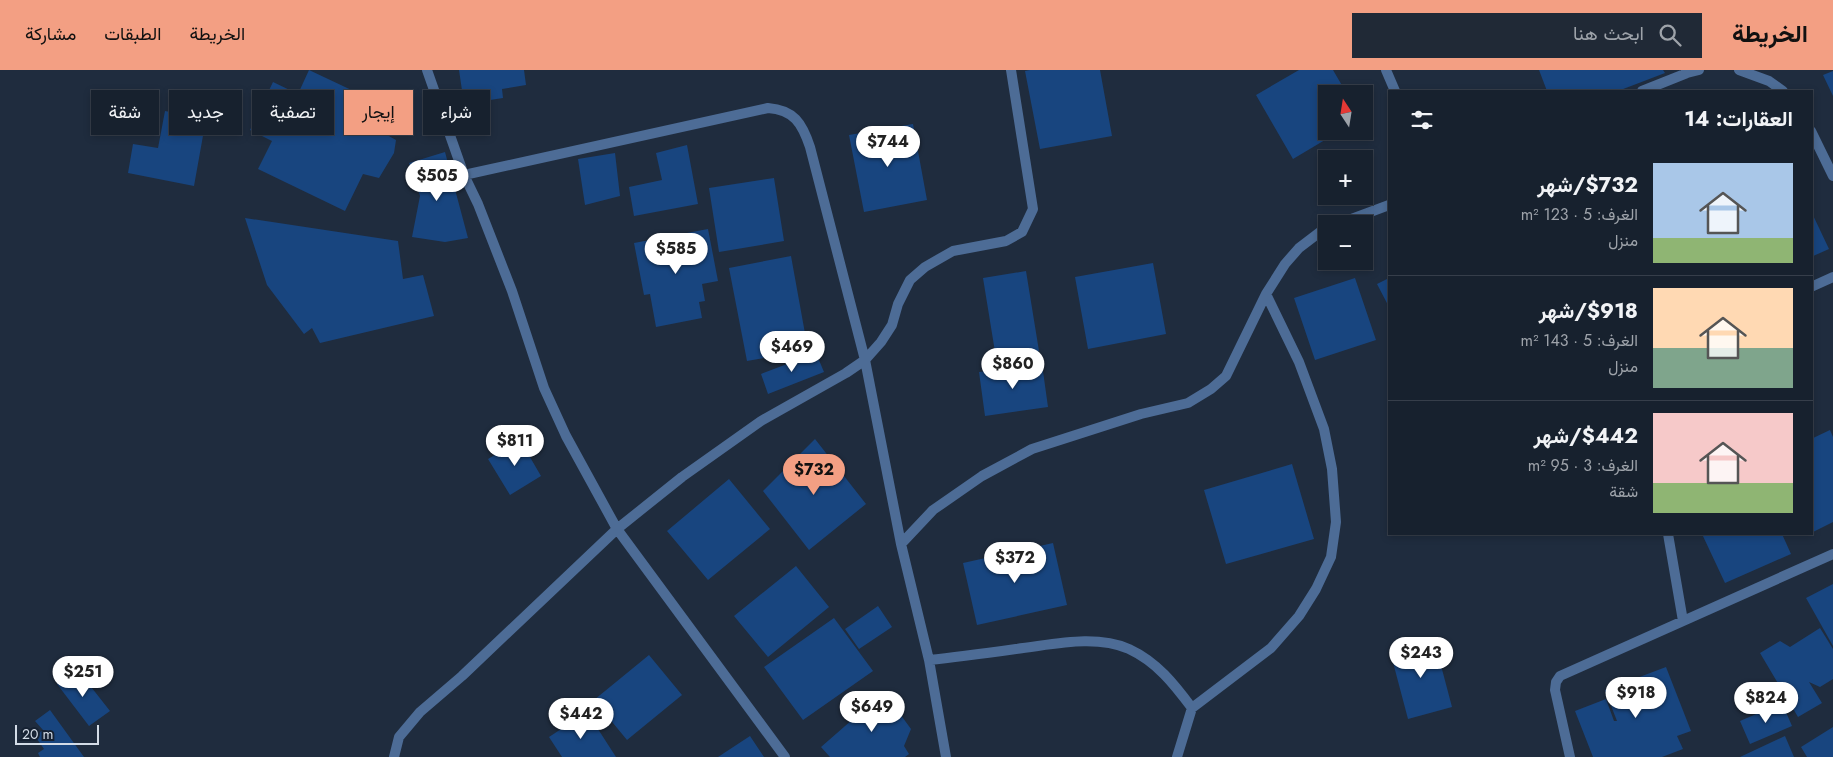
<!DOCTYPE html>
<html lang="ar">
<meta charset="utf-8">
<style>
:root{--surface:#17212e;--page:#202936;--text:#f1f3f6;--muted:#9ea3aa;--line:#363e4a;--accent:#f39f83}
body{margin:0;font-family:Jost,Vazirmatn,sans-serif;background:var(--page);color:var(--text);direction:rtl;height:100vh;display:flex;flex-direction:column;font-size:19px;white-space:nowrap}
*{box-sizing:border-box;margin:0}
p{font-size:16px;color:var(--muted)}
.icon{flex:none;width:28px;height:28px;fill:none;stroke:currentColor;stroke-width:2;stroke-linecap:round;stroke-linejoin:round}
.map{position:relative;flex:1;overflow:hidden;direction:ltr}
.details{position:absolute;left:1388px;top:20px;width:425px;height:445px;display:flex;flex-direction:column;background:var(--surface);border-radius:0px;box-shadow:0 2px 8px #0003,0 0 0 1px var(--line);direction:rtl}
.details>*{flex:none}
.guide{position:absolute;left:15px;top:20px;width:475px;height:45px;direction:rtl;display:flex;gap:10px}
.needle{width:32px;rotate:348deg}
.buttons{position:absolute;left:1318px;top:15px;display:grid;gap:10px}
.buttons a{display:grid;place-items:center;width:55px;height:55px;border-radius:0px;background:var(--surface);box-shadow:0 2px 8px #0003,0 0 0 1px var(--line);font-size:25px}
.scale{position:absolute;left:15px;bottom:12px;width:84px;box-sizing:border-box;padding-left:5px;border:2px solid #d3dce7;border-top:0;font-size:14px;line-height:18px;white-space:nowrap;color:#d3dce7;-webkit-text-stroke:4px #162233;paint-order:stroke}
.price{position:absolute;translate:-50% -42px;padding:0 11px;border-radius:18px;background:#fff;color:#222;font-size:16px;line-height:32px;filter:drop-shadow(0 1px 2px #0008)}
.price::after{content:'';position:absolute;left:50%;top:30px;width:15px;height:11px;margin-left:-8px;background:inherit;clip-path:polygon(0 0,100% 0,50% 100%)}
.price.selected{background:var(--accent);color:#111}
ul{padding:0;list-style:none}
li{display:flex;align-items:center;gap:15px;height:125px;padding:0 20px}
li+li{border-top:1px solid var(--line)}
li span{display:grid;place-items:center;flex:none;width:140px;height:100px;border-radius:0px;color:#555}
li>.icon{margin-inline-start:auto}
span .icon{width:60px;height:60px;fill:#fffc;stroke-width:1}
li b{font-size:21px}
h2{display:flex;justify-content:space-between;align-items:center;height:60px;padding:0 20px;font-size:21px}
.pill{padding:0 18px;border-radius:0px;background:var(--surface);box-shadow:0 2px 8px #0003,0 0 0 1px var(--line);font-size:18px;line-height:45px}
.pill.selected{background:var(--accent);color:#111}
header{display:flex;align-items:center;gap:30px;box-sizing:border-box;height:70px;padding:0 25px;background:var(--accent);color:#111}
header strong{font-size:24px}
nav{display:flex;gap:28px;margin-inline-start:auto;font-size:18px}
.search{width:350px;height:45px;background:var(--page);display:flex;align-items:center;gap:12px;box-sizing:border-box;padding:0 18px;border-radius:0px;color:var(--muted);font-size:19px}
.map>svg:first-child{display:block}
.building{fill:#18457f}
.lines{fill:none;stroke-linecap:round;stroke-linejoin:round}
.minor{stroke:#4d6c96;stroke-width:10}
</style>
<header>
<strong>الخريطة</strong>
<div class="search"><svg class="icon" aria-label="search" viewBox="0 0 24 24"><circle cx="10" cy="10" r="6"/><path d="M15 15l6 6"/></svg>ابحث هنا</div>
<nav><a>الخريطة</a><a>الطبقات</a><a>مشاركة</a></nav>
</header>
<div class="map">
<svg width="1833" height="687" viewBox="0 0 1833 687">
<rect width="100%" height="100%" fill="#1f2c3e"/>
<!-- building -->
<path class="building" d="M309,0l70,33 -10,22 27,15 -2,13 -15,25 -16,-4 -18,37 -87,-42 14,-28 -22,-11 23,-48 25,12z
M459,0h65l2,15 -24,4 1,9 -39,6z
M1030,0h70l12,66 -72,13 -15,-78z
M1299,0h34l14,24h-21v37h14l-47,28 -37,-64z
M1539,0h124l2,3 -47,18h-71z
M1833,1v25l-10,-21z
M165,41l41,8 -12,67 -66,-13 5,-29 25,4z
M913,54l14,76 -63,12 -15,-77z
M687,75l11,59 -64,12 -5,-29 33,-7 -6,-27z
M445,82l23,86 -23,4 -33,-5 8,-41 -11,-33z
M615,83l5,43 -35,9 -7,-46z
M774,108l10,63 -65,11 -10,-64z
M1811,141l18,38 -18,8z
M245,148l153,23 5,38 20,-4 11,41 -114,27 -8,-15 -8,6 -37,-49z
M708,159l10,52 -16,3 3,17 -6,1 3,16 -46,9 -6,-33 -6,1 -10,-52z
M791,186l17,94 -61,11 -18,-93z
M1153,193l13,71 -78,15 -13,-72z
M1026,201l13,80 -43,7 -13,-80z
M1355,208l21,62 -61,20 -21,-62z
M1389,208v29l-12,-23z
M816,283l8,19 -56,22 -7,-20z
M1042,294l6,43 -63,9 -6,-44z
M1830,360l3,7v85l-22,11v-94z
M815,369l51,65 -57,46 -46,-59z
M520,370l21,36 -31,19 -22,-36z
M1292,394l22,75 -88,25 -22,-74z
M729,409l41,50 -62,51 -41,-49z
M1702,464h80l9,20 -66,29z
M1053,473l14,62 -90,20 -14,-62z
M796,496l33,41 -61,50 -34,-41z
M1833,514v62l-27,-48z
M878,536l14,21 -33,22 -14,-20z
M834,548l39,53 -70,49 -39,-53z
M1820,558l13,21v30l-13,8 -11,-5 13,21 -24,14 -38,-64 20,-12 10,6z
M1434,569l18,68 -44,12 -18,-68z
M649,585l33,40 -55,45 -33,-40z
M1666,597l25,64 -14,5 6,13 -21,8h-69l-18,-46 31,-12 8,22h3l-12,-31z
M77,599l33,42 -21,15 -32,-42z
M884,622l27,37 -7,17 5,8 -4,3h-75l-9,-10z
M1782,633l10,23 -42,18 -10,-23z
M50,640l34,47h-44l-2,-4 6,-4 -9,-13 8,-6 -8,-9z
M587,642l29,45h-54l-13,-20z
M1833,657v30h-26l-6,-10z
M750,666l14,21h-46z
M1785,666l9,21h-54z"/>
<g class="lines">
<!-- minor -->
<path class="minor" d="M427,0l37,105 14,29 34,87 32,97 22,48 51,93 168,228
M1386,0l9,21
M1686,0l1,3 12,-3
M1739,0l30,11 14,10
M1642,21l45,-18
M1811,61l22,45
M464,105l304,-67c26,2 34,15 42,39l55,213 36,184 28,116 17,97
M1338,154l51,-19
M1811,217l22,-10
M1668,464l15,87
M901,474l32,-34 49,-34 50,-27 109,-35 47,-11 23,-14 15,-13 40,-82 19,-30 14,-16 21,-16 6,-3
M929,590c29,-3 58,-7 87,-11 36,-4 78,-15 113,0 28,13 45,35 63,59
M394,687l5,-20 21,-25 42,-36 155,-147 65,-52 79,-56 85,-48 19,-13 16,-18 11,-17 6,-21 12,-24 15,-13 28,-16 53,-10 16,-9 11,-23 -22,-139
M1177,687l15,-49 79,-60 28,-32 17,-27 15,-32 5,-35 -4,-53 -8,-40 -25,-67 -33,-68
M1570,687l-15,-67 1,-8 4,-6 273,-122"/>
</g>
</svg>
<div class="buttons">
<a><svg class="needle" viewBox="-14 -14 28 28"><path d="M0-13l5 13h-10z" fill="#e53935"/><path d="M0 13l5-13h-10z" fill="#9ea3aa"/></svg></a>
<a>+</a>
<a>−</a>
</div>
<div class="scale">20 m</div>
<b class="price" style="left:888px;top:98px">$744</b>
<b class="price" style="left:437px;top:132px">$505</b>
<b class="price" style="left:676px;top:205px">$585</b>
<b class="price" style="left:792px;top:303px">$469</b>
<b class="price" style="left:1013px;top:320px">$860</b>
<b class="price" style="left:515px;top:397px">$811</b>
<b class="price selected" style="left:814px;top:426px">$732</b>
<b class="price" style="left:1015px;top:514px">$372</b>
<b class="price" style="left:1421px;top:609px">$243</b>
<b class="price" style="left:83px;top:628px">$251</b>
<b class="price" style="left:1636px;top:649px">$918</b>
<b class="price" style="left:1766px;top:654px">$824</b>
<b class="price" style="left:872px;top:663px">$649</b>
<b class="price" style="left:581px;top:670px">$442</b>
<div class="guide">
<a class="pill">شراء</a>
<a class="pill selected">إيجار</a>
<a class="pill">تصفية</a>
<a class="pill">جديد</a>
<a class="pill">شقة</a>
</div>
<section class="details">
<h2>العقارات: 14<svg class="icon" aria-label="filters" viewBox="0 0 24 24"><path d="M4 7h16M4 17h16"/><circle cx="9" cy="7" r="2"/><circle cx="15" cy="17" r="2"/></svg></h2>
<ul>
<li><span style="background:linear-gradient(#a9c7e8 75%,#8fb573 0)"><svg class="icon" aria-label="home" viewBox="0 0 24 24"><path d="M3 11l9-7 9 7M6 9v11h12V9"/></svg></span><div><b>$732/شهر</b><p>الغرف: 5 · 123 m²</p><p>منزل</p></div></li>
<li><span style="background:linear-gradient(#ffd9b3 60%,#7fa58c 0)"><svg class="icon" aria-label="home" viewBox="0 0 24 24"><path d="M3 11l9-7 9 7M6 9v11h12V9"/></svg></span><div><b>$918/شهر</b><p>الغرف: 5 · 143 m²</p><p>منزل</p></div></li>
<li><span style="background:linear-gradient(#f6c9c9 70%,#8fb573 0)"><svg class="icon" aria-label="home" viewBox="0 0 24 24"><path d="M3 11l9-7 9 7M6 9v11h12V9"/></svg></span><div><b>$442/شهر</b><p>الغرف: 3 · 95 m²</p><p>شقة</p></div></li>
</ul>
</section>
</div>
